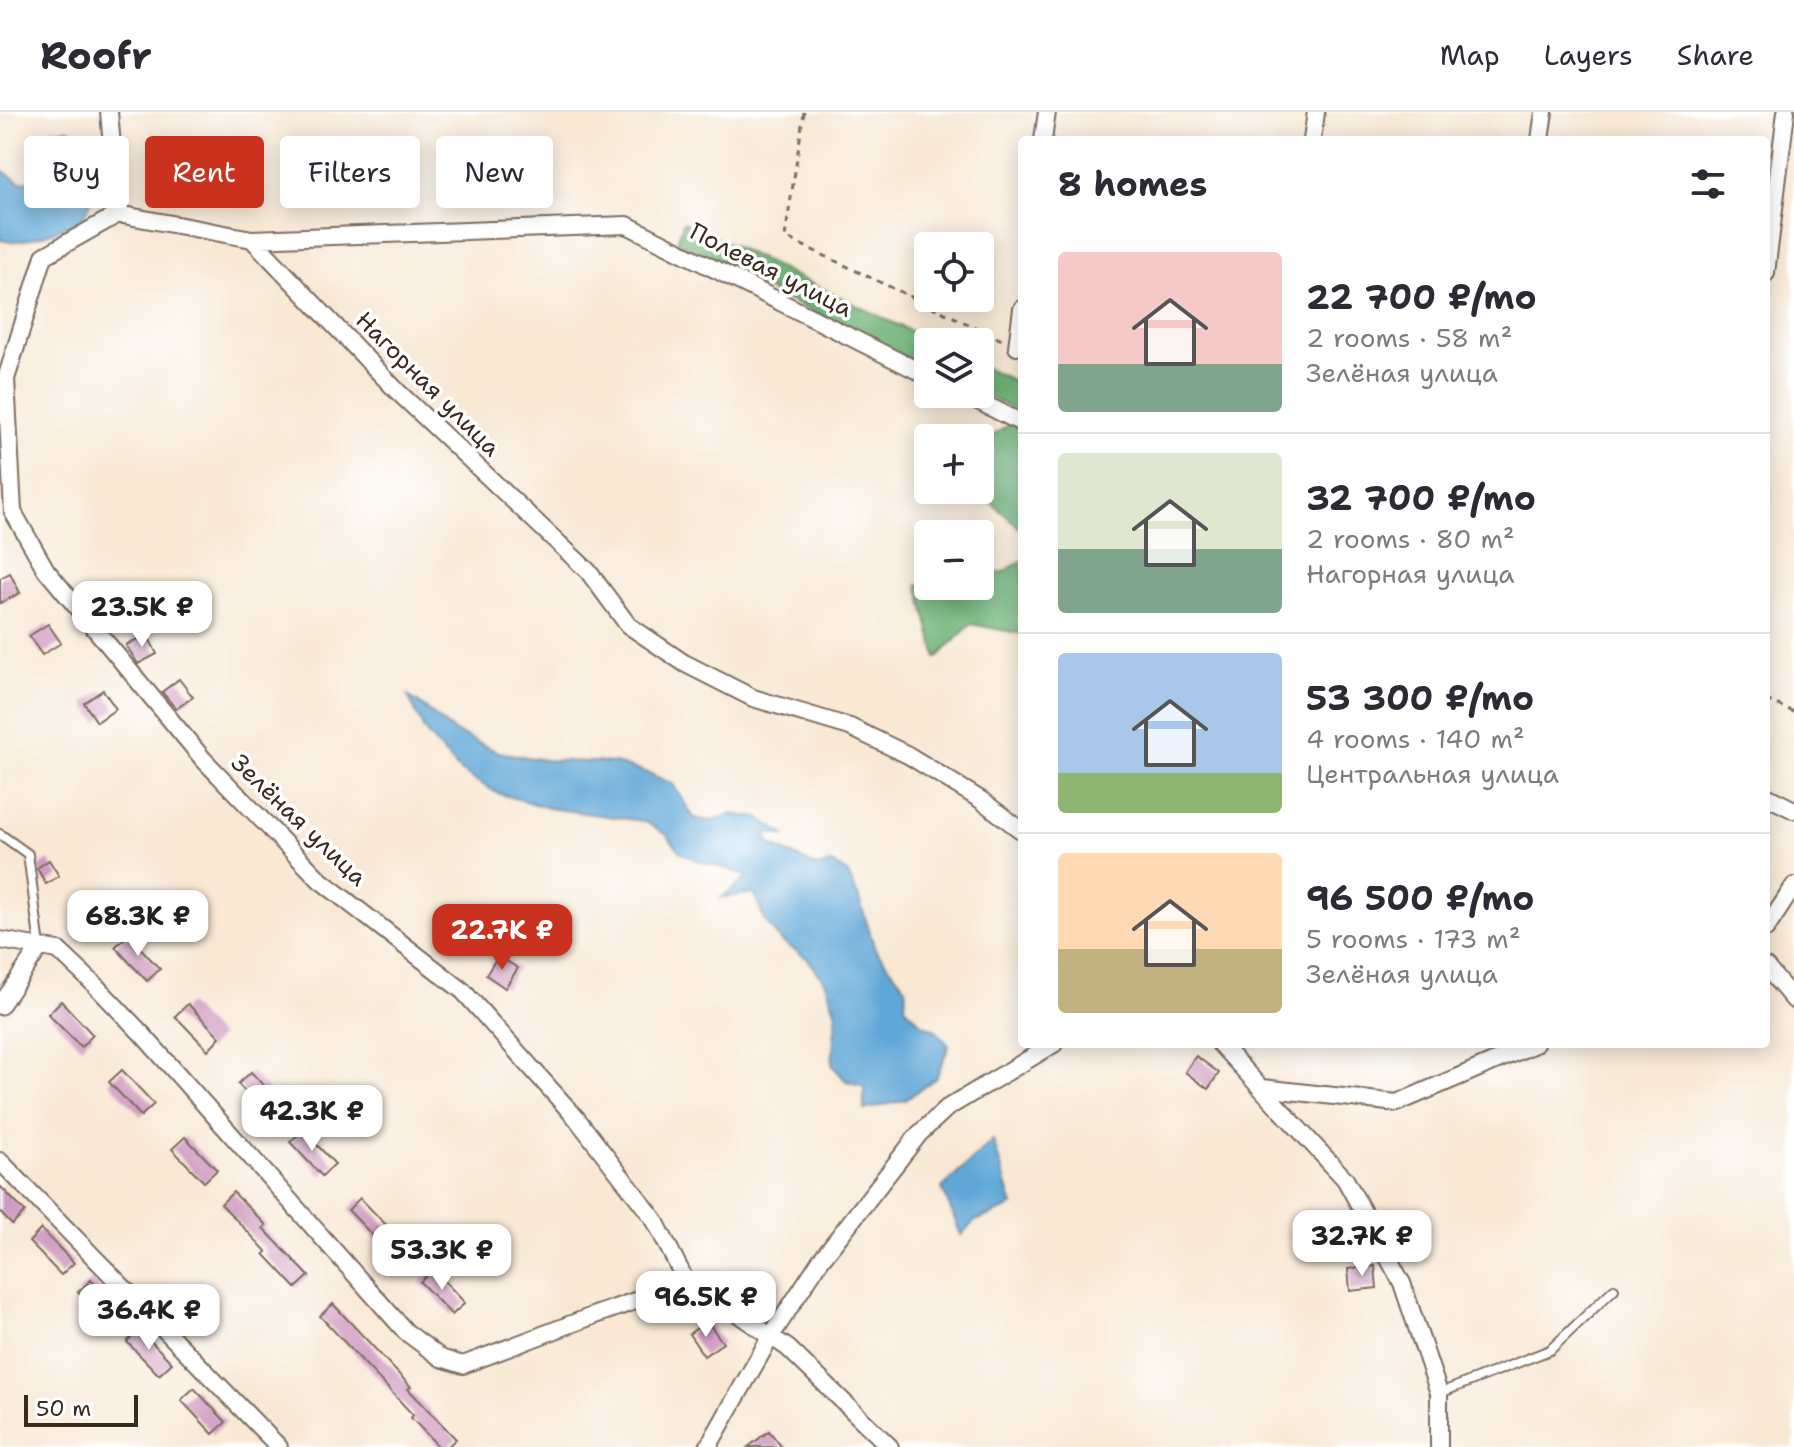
<!DOCTYPE html>
<meta charset="utf-8">
<style>
:root{--surface:#fff;--page:#f7f7f7;--text:#2b2b33;--muted:#7c7c81;--line:#e1e1e2;--accent:#c8321e}
body{margin:0;font-family:"Shantell Sans",sans-serif;background:var(--page);color:var(--text);height:100vh;display:flex;flex-direction:column;font-size:30px;white-space:nowrap}
*{box-sizing:border-box;margin:0}
p{font-size:26px;color:var(--muted)}
.icon{flex:none;width:44px;height:44px;fill:none;stroke:currentColor;stroke-width:2;stroke-linecap:round;stroke-linejoin:round}
.map{position:relative;flex:1;overflow:hidden}
.drawer{position:absolute;left:1018px;top:24px;width:752px;height:912px;display:flex;flex-direction:column;background:var(--surface);border-radius:8px;box-shadow:0 4px 20px #0003}
.drawer>*{flex:none}
.hud{position:absolute;left:24px;top:24px;width:760px;height:72px;display:flex;gap:16px}
.fabs{position:absolute;left:914px;top:120px;display:grid;gap:16px}
.fabs a{display:grid;place-items:center;width:80px;height:80px;border-radius:8px;background:var(--surface);box-shadow:0 4px 20px #0003;font-size:40px}
.scale{position:absolute;left:24px;bottom:20px;width:114px;box-sizing:border-box;padding-left:8px;border:4px solid #3b2a1e;border-top:0;font-size:22px;line-height:28px;white-space:nowrap;color:#3b2a1e;-webkit-text-stroke:6px #fff;paint-order:stroke}
.price{position:absolute;translate:-50% -68px;padding:0 18px;border-radius:16px;background:#fff;color:#222;font-size:26px;line-height:52px;filter:drop-shadow(0 2px 4px #0008)}
.price::after{content:'';position:absolute;left:50%;top:48px;width:24px;height:18px;margin-left:-12px;background:inherit;clip-path:polygon(0 0,100% 0,50% 100%)}
.price.active{background:var(--accent);color:#fff}
ul{padding:0;list-style:none}
li{display:flex;align-items:center;gap:24px;height:200px;padding:0 40px}
li+li{border-top:2px solid var(--line)}
li span{display:grid;place-items:center;flex:none;width:224px;height:160px;border-radius:8px;color:#555}
li>.icon{margin-inline-start:auto}
span .icon{width:96px;height:96px;fill:#fffc;stroke-width:1}
li b{font-size:34px}
h2{display:flex;justify-content:space-between;align-items:center;height:96px;padding:0 40px;font-size:34px}
.chip{padding:0 28px;border-radius:8px;background:var(--surface);box-shadow:0 4px 20px #0003;font-size:28px;line-height:72px}
.chip.active{background:var(--accent);color:#fff}
header{display:flex;align-items:center;gap:48px;box-sizing:border-box;height:112px;padding:0 40px;background:var(--surface);border-bottom:2px solid var(--line)}
header strong{font-size:38px}
nav{display:flex;gap:44px;margin-inline-start:auto;font-size:28px}
.map>svg:first-child{display:block}
.forest{fill:#6eb278;stroke:#546e4b;stroke-width:2}
.water{fill:#61a7d7;stroke:#4e687a;stroke-width:2}
.building{fill:#d099c1}
.lines{fill:none;stroke-linecap:round;stroke-linejoin:round}
.lane-casing{stroke:#7d6c5e;stroke-width:12}
.street-casing{stroke:#7d6c5e;stroke-width:20}
.path{stroke:#7d6c5e;stroke-width:3;stroke-dasharray:6 6;stroke-linecap:butt}
.lane{stroke:#fff;stroke-width:8}
.street{stroke:#fff;stroke-width:16}
.labels{text-anchor:middle;dominant-baseline:central;stroke-width:7;stroke-linejoin:round;paint-order:stroke}
.street-label{font-size:24px;fill:#3b2a1e;stroke:#fff}
</style>
<header>
<strong>Roofr</strong>
<nav><a>Map</a><a>Layers</a><a>Share</a></nav>
</header>
<div class="map">
<svg width="1794" height="1335" viewBox="0 0 1794 1335">
<rect width="100%" height="100%" fill="#fff"/>
<filter id="ink" filterUnits="userSpaceOnUse"><feTurbulence type="fractalNoise" baseFrequency=".0125" numOctaves="2"/><feDisplacementMap in="SourceGraphic" scale="16" xChannelSelector="R" yChannelSelector="G"/><feConvolveMatrix kernelMatrix="1 2 1 2 8 2 1 2 1" color-interpolation-filters="sRGB"/></filter>
<filter id="wash" filterUnits="userSpaceOnUse"><feTurbulence type="fractalNoise" baseFrequency=".006" numOctaves="4" result="noise"/><feDisplacementMap in="SourceGraphic" scale="32" xChannelSelector="R" yChannelSelector="G"/><feGaussianBlur stdDeviation="1.8" result="paint"/><feColorMatrix in="noise" values="0 0 0 0 0 0 0 0 0 0 0 0 0 0 0 0 0 1.4 0 .05"/><feComposite in="paint" operator="in"/></filter>
<g filter="url(#wash)">
<rect width="100%" height="100%" fill="#f8e8d4"/>
<!-- forest -->
<path class="forest" d="M683,110l250,120h-5v26l-252,-122z
M980,253l42,20v29l-42,-21z
M1022,304v114l-30,-27 -64,-2 4,-11h48v-46z
M1022,449v73l-51,-10 -34,34 -19,-73 10,-2v3h52v-10l23,-4z"/>
<!-- water -->
<path class="water" d="M68,17c11,7 23,13 27,26 4,15 -3,55 -16,66 -3,2 -8,3 -12,5 -21,8 -44,19 -67,14v-71l20,13 30,-3 1,-48z
M408,584l11,7 34,28 45,21 47,8 70,3 36,11 22,10 21,34 17,3 19,-7 29,4 28,18 -21,-3 3,11 48,23 16,-4 15,11 11,24 16,51 31,38 -1,20 17,17 14,6 13,16 -13,32 -31,22 -41,10v-24l-18,-5 -14,-16 4,-51 -10,-31 -18,-24 -28,-19 -16,-21 -10,-26 -33,5 27,-21 -20,-8 -30,-8 -19,-10 -12,-16 -24,-14 -94,-13 -52,-15 -37,-22 -35,-39z
M993,1028l20,66 -38,15 -14,14 -19,-47z"/>
<g id="blocks">
<!-- building -->
<path class="building" d="M240,36l16,17 -16,15 -16,-18z
M10,461l10,20 -20,10v-25z
M48,512l13,19 -19,12 -13,-19z
M147,522l10,20 -19,10 -12,-19z
M179,567l14,18 -17,12 -14,-17z
M103,578l13,19 -19,13 -13,-19z
M49,748l10,16 -13,8 -9,-16z
M128,823l32,34 -13,12 -32,-34z
M498,844l20,12 -13,20 -19,-13z
M61,889l32,34 -12,12 -33,-33z
M188,892l32,33 -12,13 -33,-34z
M1196,944l23,17 -11,16 -23,-17z
M122,958l32,34 -13,12 -32,-34z
M251,960l32,34 -13,12 -32,-34z
M303,1018l32,34 -13,12 -32,-34z
M185,1025l32,33 -13,12 -32,-33z
M0,1074l25,26 -13,13 -12,-13z
M233,1080l33,33 -3,3 46,48 -13,12 -32,-34 3,-2 -46,-48z
M360,1086l32,33 -12,12 -32,-33z
M41,1117l33,34 -13,12 -32,-33z
M1375,1154l2,22 -27,3 -2,-22z
M433,1157l32,34 -13,12 -32,-33z
M91,1168l32,33 -13,12 -32,-33z
M333,1192l78,83 -3,2 48,50 -9,8h-8l-28,-29 2,-3 -93,-99z
M707,1209l16,22 -19,13 -15,-22z
M139,1217l33,34 -13,12 -32,-33z
M194,1276l32,34 -13,12 -32,-34z
M769,1319l13,16h-34z"/>
</g>
</g>
<g filter="url(#ink)">
<use href="#blocks" fill-opacity="0" stroke="#7d6c5e" stroke-width="2"/>
<g class="lines">
<!-- lane casing -->
<g class="lane-casing">
<path id="lane" d="M0,722l28,20 12,93
M1440,1281l110,-43 64,-61"/>
</g>
<!-- street casing -->
<g class="street-casing">
<path id="street" d="M109,0l9,102
M1043,28l4,-28
M1312,28l4,-28
M1540,28l4,-28
M252,127l375,-14 301,151
M1766,161l20,-161
M1017,235l5,-38
M964,282l58,29
M1766,684l28,14
M1766,817l28,-43
M0,828l58,10 36,34 49,51 263,297 35,26 22,7 132,-50 60,-21 35,-5 39,19 59,40 102,99
M1766,855l28,33
M0,894l40,-59
M1220,932l125,135 57,104 37,110v54
M1262,976l135,15 138,-59
M0,1049l279,286
M690,1177l-36,-70 -77,-100 -114,-128 -143,-111 -117,-121 -157,-189 -33,-58 -7,-133 38,-123 74,-42 134,25 145,152 191,180 40,54 56,38 69,35 97,29 58,28 73,45 41,31
M708,1335l63,-111 49,-75 99,-127 28,-26 107,-64"/>
</g>
<!-- path -->
<path class="path" d="M804,0l-19,125 219,104
M1766,588l28,12"/>
<!-- lane -->
<use href="#lane" class="lane"/>
<!-- street -->
<use href="#street" class="street"/>
</g>
</g>
<g class="labels">
<!-- street labels -->
<g class="street-label">
<text transform="translate(771 158) rotate(27)">Полевая улица</text>
<text transform="translate(428 272) rotate(45)">Нагорная улица</text>
<text transform="translate(299 708) rotate(44)">Зелёная улица</text>
</g>
</g>
</svg>
<div class="fabs">
<a><svg class="icon" aria-label="locate" viewBox="0 0 24 24"><circle cx="12" cy="12" r="6"/><path d="M12 2v4M12 18v4M2 12h4M18 12h4"/></svg></a>
<a><svg class="icon" aria-label="layers" viewBox="0 0 24 24"><path d="M12 4l9 5-9 5-9-5zM3 14l9 5 9-5"/></svg></a>
<a>+</a>
<a>−</a>
</div>
<div class="scale">50 m</div>
<b class="price" style="left:142px;top:537px">23.5K ₽</b>
<b class="price" style="left:138px;top:846px">68.3K ₽</b>
<b class="price active" style="left:502px;top:860px">22.7K ₽</b>
<b class="price" style="left:312px;top:1041px">42.3K ₽</b>
<b class="price" style="left:1362px;top:1166px">32.7K ₽</b>
<b class="price" style="left:442px;top:1180px">53.3K ₽</b>
<b class="price" style="left:706px;top:1227px">96.5K ₽</b>
<b class="price" style="left:149px;top:1240px">36.4K ₽</b>
<div class="hud">
<a class="chip">Buy</a>
<a class="chip active">Rent</a>
<a class="chip">Filters</a>
<a class="chip">New</a>
</div>
<section class="drawer">
<h2>8 homes<svg class="icon" aria-label="filters" viewBox="0 0 24 24"><path d="M4 7h16M4 17h16"/><circle cx="9" cy="7" r="2"/><circle cx="15" cy="17" r="2"/></svg></h2>
<ul>
<li><span style="background:linear-gradient(#f6c9c9 70%,#7fa58c 0)"><svg class="icon" aria-label="home" viewBox="0 0 24 24"><path d="M3 11l9-7 9 7M6 9v11h12V9"/></svg></span><div><b>22 700 ₽/mo</b><p>2 rooms · 58 m²</p><p>Зелёная улица</p></div></li>
<li><span style="background:linear-gradient(#dfe7d0 60%,#7fa58c 0)"><svg class="icon" aria-label="home" viewBox="0 0 24 24"><path d="M3 11l9-7 9 7M6 9v11h12V9"/></svg></span><div><b>32 700 ₽/mo</b><p>2 rooms · 80 m²</p><p>Нагорная улица</p></div></li>
<li><span style="background:linear-gradient(#a9c7e8 75%,#8fb573 0)"><svg class="icon" aria-label="home" viewBox="0 0 24 24"><path d="M3 11l9-7 9 7M6 9v11h12V9"/></svg></span><div><b>53 300 ₽/mo</b><p>4 rooms · 140 m²</p><p>Центральная улица</p></div></li>
<li><span style="background:linear-gradient(#ffd9b3 60%,#c2b280 0)"><svg class="icon" aria-label="home" viewBox="0 0 24 24"><path d="M3 11l9-7 9 7M6 9v11h12V9"/></svg></span><div><b>96 500 ₽/mo</b><p>5 rooms · 173 m²</p><p>Зелёная улица</p></div></li>
</ul>
</section>
</div>
